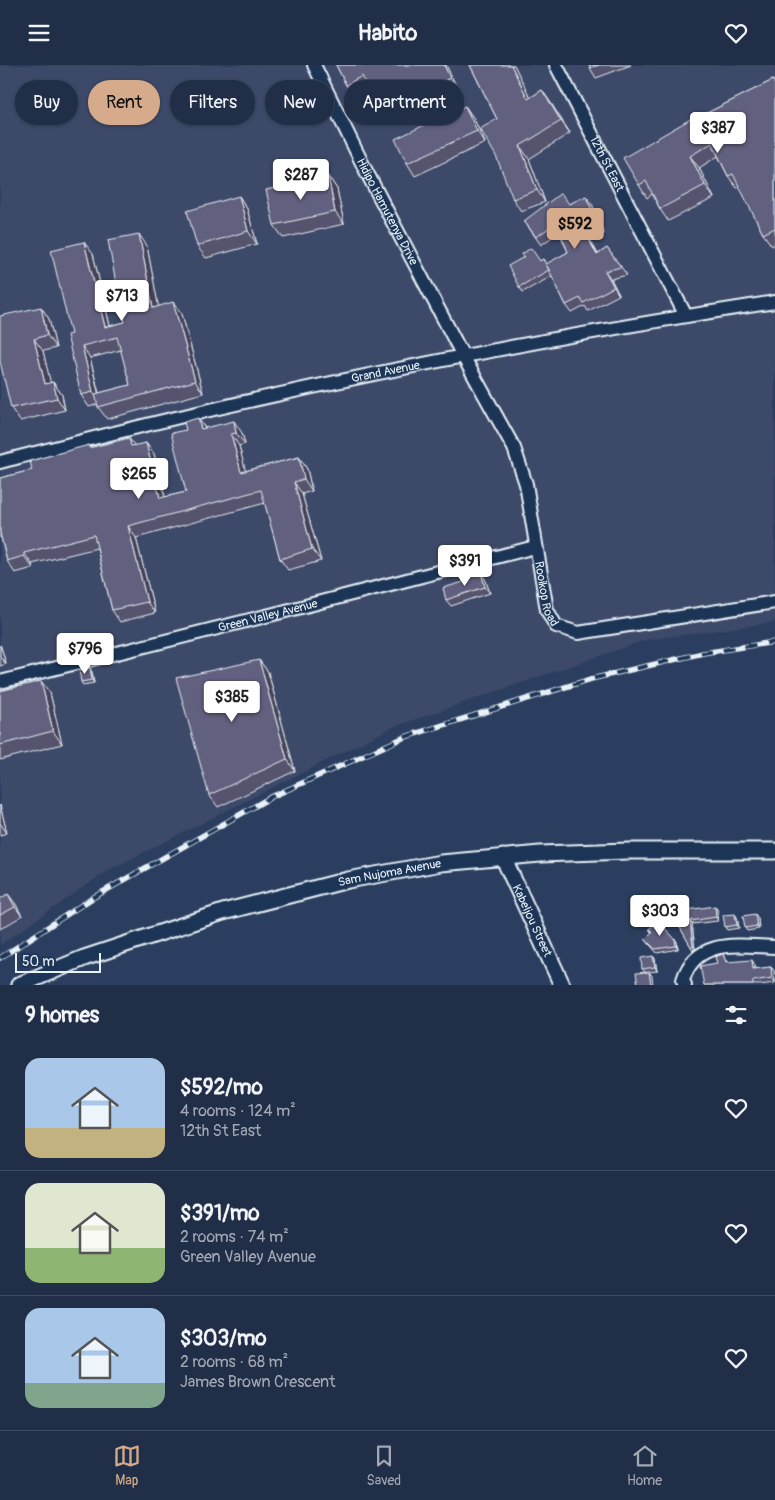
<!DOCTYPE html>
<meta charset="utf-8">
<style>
:root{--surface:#202e47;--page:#2d3a52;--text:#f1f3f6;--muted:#a2a8b4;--line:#3d4a60;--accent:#d6ab8b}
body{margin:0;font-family:Pangolin,sans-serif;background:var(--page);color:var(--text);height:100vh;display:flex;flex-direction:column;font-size:19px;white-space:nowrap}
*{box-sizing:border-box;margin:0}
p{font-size:16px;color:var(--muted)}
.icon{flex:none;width:28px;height:28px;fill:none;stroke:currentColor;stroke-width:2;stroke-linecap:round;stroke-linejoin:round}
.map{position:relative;height:920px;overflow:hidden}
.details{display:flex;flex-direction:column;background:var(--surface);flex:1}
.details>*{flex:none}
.hud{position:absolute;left:15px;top:15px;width:500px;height:45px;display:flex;gap:10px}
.scale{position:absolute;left:15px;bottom:12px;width:86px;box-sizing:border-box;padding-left:5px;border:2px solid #e8f1f8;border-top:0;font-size:14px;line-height:18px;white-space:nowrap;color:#e8f1f8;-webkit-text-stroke:4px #1d3557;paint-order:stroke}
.price{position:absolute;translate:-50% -42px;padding:0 11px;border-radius:5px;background:#fff;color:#222;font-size:16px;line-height:32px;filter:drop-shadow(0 1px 2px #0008)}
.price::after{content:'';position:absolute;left:50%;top:30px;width:15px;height:11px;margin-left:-8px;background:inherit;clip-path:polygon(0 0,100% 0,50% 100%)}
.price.on{background:var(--accent);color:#111}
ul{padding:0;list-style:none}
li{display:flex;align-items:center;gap:15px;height:125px;padding:0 25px}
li+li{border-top:1px solid var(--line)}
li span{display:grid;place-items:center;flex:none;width:140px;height:100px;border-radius:15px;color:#555}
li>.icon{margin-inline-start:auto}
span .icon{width:60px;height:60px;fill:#fffc;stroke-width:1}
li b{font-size:21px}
h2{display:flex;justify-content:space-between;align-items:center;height:60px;padding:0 25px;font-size:21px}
.tag{padding:0 18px;border-radius:22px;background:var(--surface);box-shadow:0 1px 4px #0004,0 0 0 1px var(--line);font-size:18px;line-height:45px}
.tag.on{background:var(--accent);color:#111}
header{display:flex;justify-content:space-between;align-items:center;height:65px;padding:0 25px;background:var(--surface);font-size:22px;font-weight:800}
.dock{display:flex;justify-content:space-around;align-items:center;height:70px;border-top:1px solid var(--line);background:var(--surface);font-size:14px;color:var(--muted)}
.dock a{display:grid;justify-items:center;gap:2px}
.dock .on{color:var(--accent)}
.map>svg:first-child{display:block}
.built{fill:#3c4869}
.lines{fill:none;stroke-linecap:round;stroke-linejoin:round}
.minor-casing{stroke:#e8f1f8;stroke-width:16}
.tertiary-casing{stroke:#e8f1f8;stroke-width:19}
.minor{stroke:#1d3557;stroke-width:12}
.tertiary{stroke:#1d3557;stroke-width:15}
.rail-casing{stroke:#e8f1f8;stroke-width:5.5}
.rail{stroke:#1d3557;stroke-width:4;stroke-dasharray:11;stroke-linecap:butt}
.wall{fill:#54536d;stroke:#e8f1f8;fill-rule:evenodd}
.shaded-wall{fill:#454359;stroke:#e8f1f8}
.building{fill:#62607f;stroke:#e8f1f8}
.labels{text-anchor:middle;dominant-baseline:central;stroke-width:4;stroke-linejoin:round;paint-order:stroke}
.street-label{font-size:12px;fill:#e8f1f8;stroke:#1d3557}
</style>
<header><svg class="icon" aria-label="menu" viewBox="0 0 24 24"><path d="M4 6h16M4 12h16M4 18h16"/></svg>Habito<svg class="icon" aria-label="heart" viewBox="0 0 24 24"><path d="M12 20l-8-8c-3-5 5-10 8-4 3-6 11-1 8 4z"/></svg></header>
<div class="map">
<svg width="775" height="920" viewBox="0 0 775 920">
<rect width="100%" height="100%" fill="#2b3e5f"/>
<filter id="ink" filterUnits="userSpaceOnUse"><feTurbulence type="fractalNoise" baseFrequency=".02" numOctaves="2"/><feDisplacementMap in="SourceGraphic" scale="10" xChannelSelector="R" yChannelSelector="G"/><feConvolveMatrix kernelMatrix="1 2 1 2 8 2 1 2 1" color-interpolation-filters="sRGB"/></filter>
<g filter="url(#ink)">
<!-- built -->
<path class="built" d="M0,0h775v557l-129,18 -253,87 -286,144 -107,74z"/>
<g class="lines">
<!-- minor casing -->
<g class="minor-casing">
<g id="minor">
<path id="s1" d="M314,0l52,106 97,185 51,92 12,36 21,126 9,16 22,7 197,-31"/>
<path id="s2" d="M556,0l130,251"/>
<path id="s3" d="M0,397c66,-17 131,-34 197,-49 191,-45 384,-81 578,-111"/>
<path id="s4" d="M0,617l274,-68 261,-67"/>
<path d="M685,920l-2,-5c13,-43 57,-34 92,-33"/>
</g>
</g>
<!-- tertiary casing -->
<g class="tertiary-casing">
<g id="tertiary">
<path id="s5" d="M503,792l59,128"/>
<path id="s6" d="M19,920l65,-27 139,-46 125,-32 93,-17 99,-9 88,-3h147"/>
</g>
</g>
<!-- minor -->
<use href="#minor" class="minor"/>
<!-- tertiary -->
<use href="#tertiary" class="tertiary"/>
<!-- rail casing -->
<g class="rail-casing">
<path id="rail" d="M0,893l94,-61 177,-100 134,-60 186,-58 112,-26 72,-11"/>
</g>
<!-- rail -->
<use href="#rail" class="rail"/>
</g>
<!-- wall -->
<path class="wall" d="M336,0h110l12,25 -70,34 -9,-12 -10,-22 -15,7 -8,-12z
M470,0h44l16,33 12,-8 28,43 -41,26 16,43 -24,9 -8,-12 -16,-80z
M589,0h42l-35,13 -6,-10z
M773,15l2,3v161l-3,2 -9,-12 -23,-47 -3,1 -9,-12 -10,-20 -19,12 15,30 -46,23 -8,-12 -8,-15 -5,4 -8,-13 56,-66z
M465,41l9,13 11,24 -70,33 -8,-13z
M328,111l9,13 7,35 -61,14 -9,-13z
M239,131l8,13 10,35 -51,14 -9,-12z
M592,139l12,30 -14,6 8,14 9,-6 20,27 -16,4 8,16 -31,16 -3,-5 -13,7 -6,-8 -14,-29 -29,16 -4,-5 21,-26 3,-2 4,5 21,-12 -9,-20 -18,13 -17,-24z
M147,181l11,60 24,8 21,79 -96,26 -9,-12v-3l-9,3 -8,-12 -10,-61 22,-80 17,72 15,-4zM121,285l9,35 -31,8 -9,-35z
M41,242l8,12 7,29 -13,3 7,32 3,-1 9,13 3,15 -45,11 -9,-13z
M198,353l7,10 37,5 3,11 -6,2 6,25 54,-14 8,12 5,22 -10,3 19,67 -33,9 -8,-11 -15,-56 -129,35 19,75 -35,9 -8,-12 -15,-62 -65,16 1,4 -18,5 -8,-12 -6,-24 -1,1v-60l32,-8 57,-25 1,3 45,-2 11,-3 8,11 11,43 21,-5v-62z
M481,508l4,6 5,14 -39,13 -5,-6 21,-19z
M0,580l1,2 5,17 -6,2z
M259,595l9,12 27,99 -77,36 -9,-12z
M92,607l2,11 -11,2 -2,-3z
M41,616l9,12 12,51 -62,16v-69z
M0,740l7,28 -7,2z
M0,834l15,4 7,13 -22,13z
M717,844l1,12 -26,3 3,25 -2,1 -20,-35z
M737,852l2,11 -12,2 -2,-3z
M758,853l1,11 -12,2 -2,-3z
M649,864l26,10 2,3 1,7 -21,4 -12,-14 7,-6z
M723,889l5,8 27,3 1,4 15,-2 3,4 1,12 -15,2h-56z
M653,891l2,3 2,12 -8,1 3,4 -7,-4 -3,-3z"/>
<!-- shaded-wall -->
<path class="shaded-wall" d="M444,0h2l12,25 -8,-12z
M511,0h3l23,46 -9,-12z
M542,25l9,13 19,30 -9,-12z
M465,41l9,13 11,24 -8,-12z
M520,81l9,13 16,43 -8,-12z
M690,91l9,12 15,30 -9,-13z
M328,111l9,13 7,35 -9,-12z
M239,131l8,13 10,35 -9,-13z
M586,131l6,8 12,30 -5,-8z
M585,167l5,8 12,23 -5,-8z
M139,169l8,12 14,74 -8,-12z
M84,177l9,12 20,85 -8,-12z
M605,206l6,8 8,16 -5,-8z
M173,237l9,12 21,79 -8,-12z
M41,242l8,12 7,29 -9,-13z
M34,274l9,12 11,46 -9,-13z
M82,281l8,12 11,46 -8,-12z
M53,317l9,13 3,15 -8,-12z
M198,353l8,12 -5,-1z
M234,356l8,12 3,11 -9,-11z
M231,369l8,12 10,38 -8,-12z
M129,373l8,11 -6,-3z
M146,378l8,11 14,56 -8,-12z
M299,392l8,12 5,22 -8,-12z
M294,417l8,12 19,67 -9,-12z
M128,461l8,12 19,75 -8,-11z
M24,488l8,11 1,4 -9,-12z
M481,508l4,6 5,14 -5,-6z
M0,580l1,2 5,17 -6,-8z
M259,595l9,12 27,99 -8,-12z
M90,603l2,4 2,11 -2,-3z
M41,616l9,12 12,51 -9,-13z
M0,740l7,28 -7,-10z
M8,829l7,9 7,13 -7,-9z
M715,841l2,3 1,12 -2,-4z
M735,849l2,3 2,11 -2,-3z
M755,849l3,4 1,11 -2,-3z
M690,856l2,3 3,25 -2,-3z
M675,874l2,3 1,7 -2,-3z
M653,891l2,3 2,12 -2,-4z
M752,895l3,5 1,9 -3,-5z
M771,902l3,4 1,11 -3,-4z
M649,907l3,4 1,9h-2z"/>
<!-- building -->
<path class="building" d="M336,0h108l6,13 -71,34 -17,-36 -16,9z
M470,0h41l17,34 14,-9 19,31 -41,25 17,44 -24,9 -17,-43 -16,-27 17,-10z
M589,0h10l-9,3z
M773,15l2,5v143l-12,6 -30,-60 -5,2 -16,-33 -22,13 15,29 -45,24 -14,-28 -7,4 -16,-27 71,-41 1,2z
M465,41l12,25 -70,32 -12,-24z
M328,111l7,36 -61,13 -8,-35z
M561,128l8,11 17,-8 13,30 -14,6 12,23 10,-7 14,19 -16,4 9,16 -31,16 -3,-5 -14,7 -20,-41 22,-12 -12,-29 -20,14 -12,-16z
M239,131l9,35 -51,15 -10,-35z
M139,169l14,74 20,-6 22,79 -97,26 -3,-13 35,-9 -13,-48 -35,9 11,46 -12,3 -14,-60 4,-1 -20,-84 33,-8 21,85 20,-5 -5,-17 -12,-65z
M531,183l9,13 3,-2 6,11 -30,17 -11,-21 16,-9 -2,-3z
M41,242l6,28 -13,4 11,45 8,-2 4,16 -46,10 -11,-47v-45z
M198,353l3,11 33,-8 2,12 -5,1 10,38 58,-15 5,22 -10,3 18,67 -32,10 -19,-69 -133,36 19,76 -35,8 -18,-75 -70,18v3l-17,5 -7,-28v-55l32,-8 -2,-9 59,-16v3l40,-10 2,8 15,-3 14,55 26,-6 -15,-59 15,-3 -2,-8z
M481,508l4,14 -39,13 -3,-12 24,-7 -1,-3z
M259,595l28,99 -78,36 -33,-117z
M90,603l2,12 -11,2 -2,-12z
M41,616l12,50 -53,14v-54z
M8,829l7,13 -15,8v-16z
M715,841l1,11 -26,4 3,25 -2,1 -18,-32 7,-4z
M735,849l2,11 -12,2 -2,-12z
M755,849l2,12 -12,2 -2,-12z
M658,856l17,18 1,7 -21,3 -10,-10 7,-7 -3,-3z
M723,889l3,8 26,-2 1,9 18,-2 1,11 -19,3v4h-49l-4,-19 17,-3 -2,-6z
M653,891l2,11 -13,2 -1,-11z
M649,907l2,13h-13l-2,-12z"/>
</g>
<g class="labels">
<!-- street labels -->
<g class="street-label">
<text stroke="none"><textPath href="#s2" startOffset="111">12th St East</textPath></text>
<text stroke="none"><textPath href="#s1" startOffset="164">Hidipo Hamutenya Drive</textPath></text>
<text stroke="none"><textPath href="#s3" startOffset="396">Grand Avenue</textPath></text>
<text stroke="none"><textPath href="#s1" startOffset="582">Rooikop Road</textPath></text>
<text stroke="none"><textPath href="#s4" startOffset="276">Green Valley Avenue</textPath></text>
<text stroke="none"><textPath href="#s6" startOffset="388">Sam Nujoma Avenue</textPath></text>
<text stroke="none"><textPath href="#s5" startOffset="70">Kabeljou Street</textPath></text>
</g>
</g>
</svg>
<div class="scale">50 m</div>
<b class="price" style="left:718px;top:89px">$387</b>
<b class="price" style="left:301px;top:136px">$287</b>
<b class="price on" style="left:575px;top:185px">$592</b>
<b class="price" style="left:122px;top:257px">$713</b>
<b class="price" style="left:139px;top:435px">$265</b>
<b class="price" style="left:465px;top:522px">$391</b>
<b class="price" style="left:85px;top:610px">$796</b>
<b class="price" style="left:232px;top:658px">$385</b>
<b class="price" style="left:660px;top:872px">$303</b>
<div class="hud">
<a class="tag">Buy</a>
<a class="tag on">Rent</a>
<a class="tag">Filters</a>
<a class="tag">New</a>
<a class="tag">Apartment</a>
</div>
</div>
<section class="details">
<h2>9 homes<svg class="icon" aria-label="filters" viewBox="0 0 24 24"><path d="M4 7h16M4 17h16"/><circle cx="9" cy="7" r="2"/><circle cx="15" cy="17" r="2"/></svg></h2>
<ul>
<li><span style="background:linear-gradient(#a9c7e8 70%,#c2b280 0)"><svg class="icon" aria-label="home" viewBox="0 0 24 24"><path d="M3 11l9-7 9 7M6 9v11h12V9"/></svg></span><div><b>$592/mo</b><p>4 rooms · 124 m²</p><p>12th St East</p></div><svg class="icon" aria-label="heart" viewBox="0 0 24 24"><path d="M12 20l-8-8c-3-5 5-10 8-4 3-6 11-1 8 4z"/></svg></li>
<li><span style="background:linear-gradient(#dfe7d0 65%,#8fb573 0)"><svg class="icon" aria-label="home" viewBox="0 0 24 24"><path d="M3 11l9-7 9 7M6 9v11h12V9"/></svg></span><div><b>$391/mo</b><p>2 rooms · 74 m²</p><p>Green Valley Avenue</p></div><svg class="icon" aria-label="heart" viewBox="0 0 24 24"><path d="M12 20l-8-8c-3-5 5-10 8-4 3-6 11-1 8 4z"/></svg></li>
<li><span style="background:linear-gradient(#a9c7e8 75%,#7fa58c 0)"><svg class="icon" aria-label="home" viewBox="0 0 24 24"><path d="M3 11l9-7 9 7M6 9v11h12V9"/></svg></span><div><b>$303/mo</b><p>2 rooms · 68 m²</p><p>James Brown Crescent</p></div><svg class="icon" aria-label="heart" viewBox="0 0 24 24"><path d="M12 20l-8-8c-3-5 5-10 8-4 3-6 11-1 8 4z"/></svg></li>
</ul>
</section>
<nav class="dock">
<a class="on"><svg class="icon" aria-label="map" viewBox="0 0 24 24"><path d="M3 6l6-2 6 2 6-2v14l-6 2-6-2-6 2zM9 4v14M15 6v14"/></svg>Map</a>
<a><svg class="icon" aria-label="saved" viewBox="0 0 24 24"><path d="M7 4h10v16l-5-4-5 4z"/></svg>Saved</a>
<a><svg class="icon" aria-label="home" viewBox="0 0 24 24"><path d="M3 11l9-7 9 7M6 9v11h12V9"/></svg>Home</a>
</nav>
